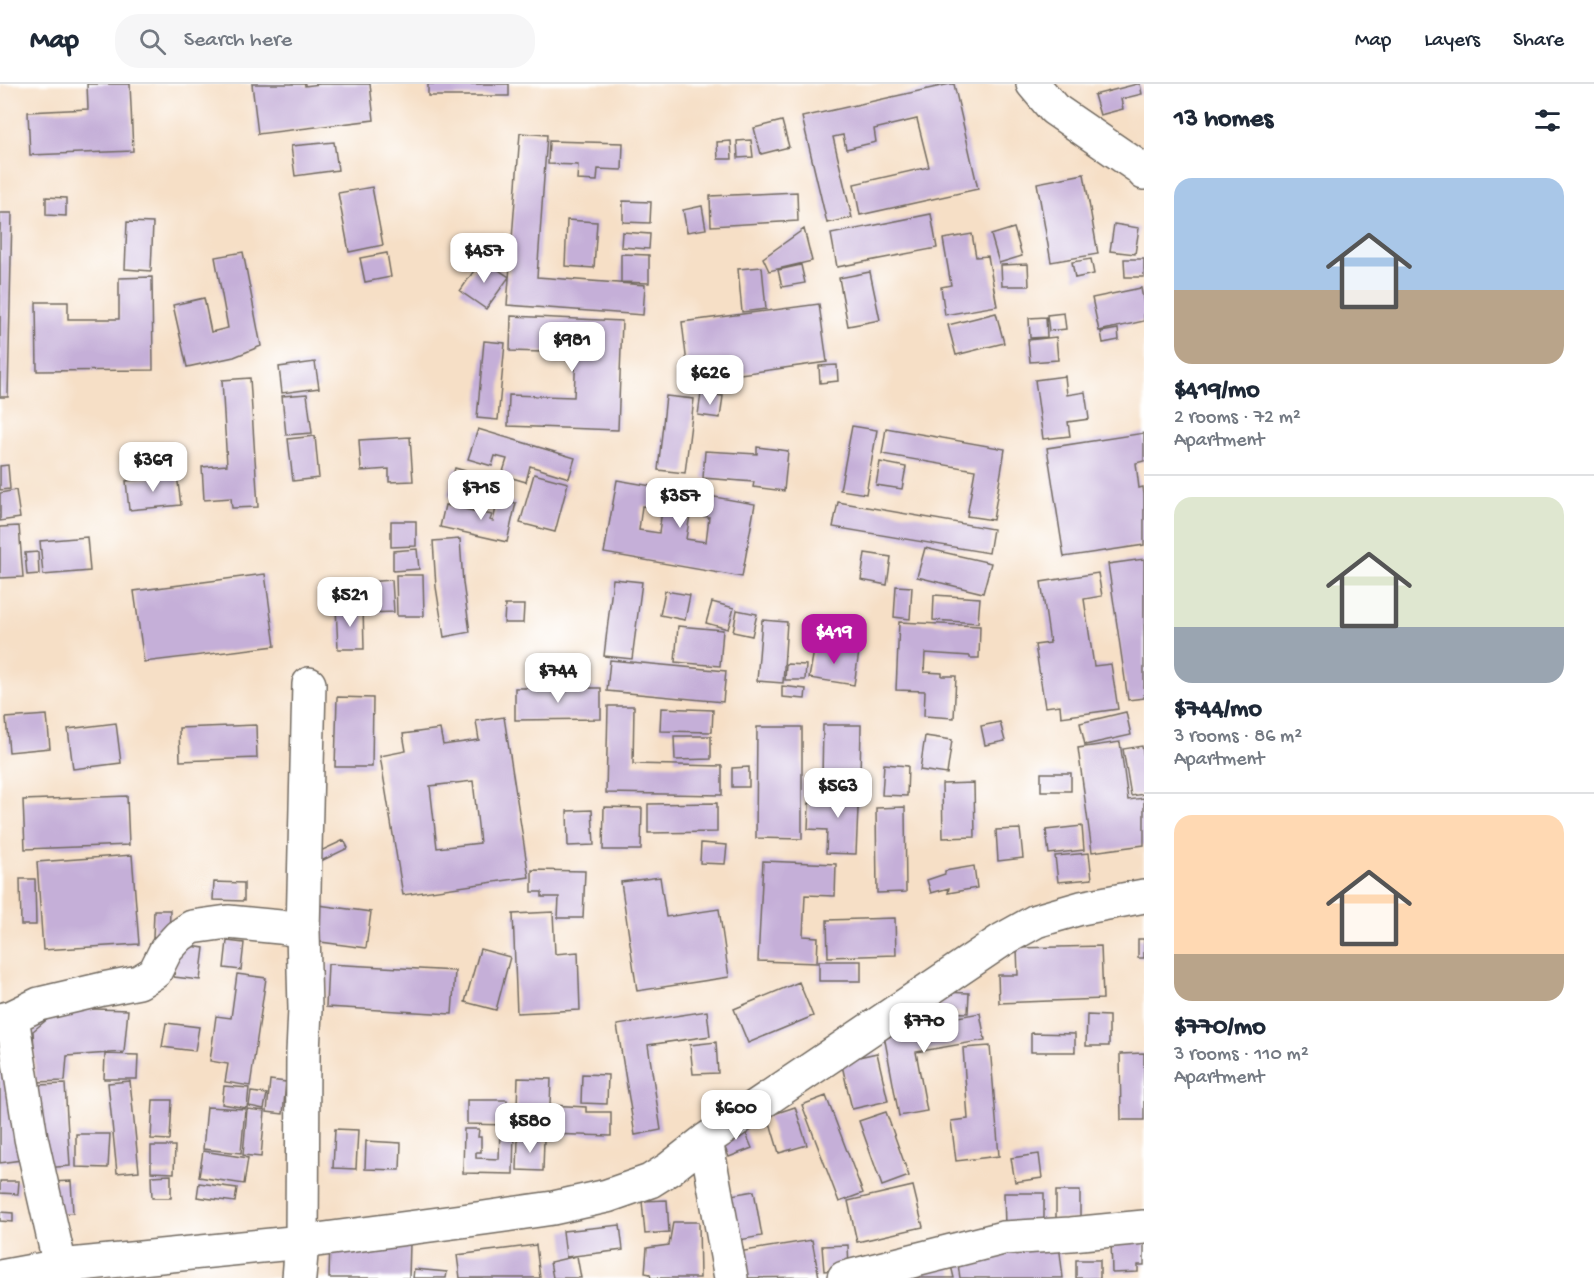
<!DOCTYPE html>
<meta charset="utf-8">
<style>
:root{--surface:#fff;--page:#f6f6f7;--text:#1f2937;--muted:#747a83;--line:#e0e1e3;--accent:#b5179e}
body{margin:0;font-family:"Gochi Hand",sans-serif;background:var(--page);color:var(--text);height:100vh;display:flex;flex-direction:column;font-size:22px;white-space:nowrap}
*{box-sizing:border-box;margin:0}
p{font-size:20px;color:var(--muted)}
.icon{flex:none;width:33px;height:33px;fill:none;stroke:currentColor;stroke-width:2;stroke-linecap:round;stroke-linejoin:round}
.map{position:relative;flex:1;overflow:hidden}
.sheet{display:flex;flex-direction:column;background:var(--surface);width:450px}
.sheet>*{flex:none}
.price{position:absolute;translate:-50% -51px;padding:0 14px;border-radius:12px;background:#fff;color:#222;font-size:20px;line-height:39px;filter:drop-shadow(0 2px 3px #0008)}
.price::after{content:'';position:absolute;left:50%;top:36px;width:18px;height:14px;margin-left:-9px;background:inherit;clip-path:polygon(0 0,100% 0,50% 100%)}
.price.active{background:var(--accent);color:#fff}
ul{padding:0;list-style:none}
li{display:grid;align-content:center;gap:12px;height:318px;padding:0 30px}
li+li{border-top:2px solid var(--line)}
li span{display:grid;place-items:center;height:186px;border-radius:18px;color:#555}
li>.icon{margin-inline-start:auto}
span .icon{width:108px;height:108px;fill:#fffc;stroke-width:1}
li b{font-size:26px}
h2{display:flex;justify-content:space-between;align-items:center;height:72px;padding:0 30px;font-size:26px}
header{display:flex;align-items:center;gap:36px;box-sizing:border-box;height:84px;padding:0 30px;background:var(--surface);border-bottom:2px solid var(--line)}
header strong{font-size:28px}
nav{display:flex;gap:33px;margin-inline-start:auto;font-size:21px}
.search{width:420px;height:54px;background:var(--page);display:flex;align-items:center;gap:15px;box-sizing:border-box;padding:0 21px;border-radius:24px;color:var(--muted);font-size:22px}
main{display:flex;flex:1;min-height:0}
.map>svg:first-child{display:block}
.building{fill:#c5afd8;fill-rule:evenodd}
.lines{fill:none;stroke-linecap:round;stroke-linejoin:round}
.minor-casing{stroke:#726a61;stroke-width:36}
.minor{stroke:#fff;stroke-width:33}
</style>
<header>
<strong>Map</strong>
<div class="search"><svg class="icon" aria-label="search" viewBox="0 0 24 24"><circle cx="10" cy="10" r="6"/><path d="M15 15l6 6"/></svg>Search here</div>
<nav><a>Map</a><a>Layers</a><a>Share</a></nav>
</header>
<main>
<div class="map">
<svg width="1144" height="1194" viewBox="0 0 1144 1194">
<rect width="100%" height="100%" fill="#fff"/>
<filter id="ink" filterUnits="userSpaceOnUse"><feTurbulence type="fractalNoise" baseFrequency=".0167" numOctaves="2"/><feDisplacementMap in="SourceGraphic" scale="12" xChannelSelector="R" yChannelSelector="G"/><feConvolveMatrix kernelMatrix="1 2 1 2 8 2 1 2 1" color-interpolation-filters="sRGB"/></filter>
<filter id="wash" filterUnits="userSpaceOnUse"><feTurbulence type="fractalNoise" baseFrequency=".008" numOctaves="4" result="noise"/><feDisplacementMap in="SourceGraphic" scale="24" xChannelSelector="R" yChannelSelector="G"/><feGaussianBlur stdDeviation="1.35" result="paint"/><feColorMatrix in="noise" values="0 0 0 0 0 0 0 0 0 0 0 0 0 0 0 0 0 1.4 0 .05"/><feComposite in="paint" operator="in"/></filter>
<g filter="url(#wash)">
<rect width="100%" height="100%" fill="#f6dfc6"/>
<g id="blocks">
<!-- building -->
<path class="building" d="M87,0h43l3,67 -103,4 -2,-43 60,-3z
M252,0h53v2l15,-2h50l4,36 -116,14z
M428,0h81v12h-81z
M950,0h4l24,105 -118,26 -6,-31 75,-17 -12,-48 -43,10 2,13 -30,7 -3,-14 -10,2 19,81 -25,5 -25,-106z
M1137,0h3l2,10 -21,5 2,10 -23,6 -6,-20z
M782,37l7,26 -28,7 -7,-26z
M520,49l27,2 -10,142 108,8 -2,30 -136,-10z
M751,56l2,17 -15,1 -1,-17z
M549,57l74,2 -1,27 -24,-1 -1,12 -20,-1 1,-15 -30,-1z
M731,57l1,18h-14l-1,-17z
M334,58l4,28 -43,6 -4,-30z
M1084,90l14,80 -47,8 -14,-79z
M372,103l11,58 -34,7 -11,-59z
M797,108l1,29 -87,5 -1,-30z
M46,113l20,1v18l-20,-1z
M623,117l28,1 -1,21 -27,-1z
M702,122l4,23 -19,3 -4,-22z
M0,129h12l-4,184h-8z
M931,130l6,34 -100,19 -6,-33z
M567,136l30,2 -3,46 -29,-2z
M127,138l26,1 -2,48 -26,-2z
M1114,140l25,4 -4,26 -25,-3z
M1014,144l8,28 -23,7 -8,-28z
M804,145l8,32 -43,10 -6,-13z
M622,148l28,2 -1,15 -28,-2z
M972,150l4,23 12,-1 9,50 -52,9 -4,-28 10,-2 -8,-46z
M243,168l18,94 -27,11 -47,10 -14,-62 31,-7 7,34 17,-4 -13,-71z
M387,169l4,24 -26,5 -5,-24z
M621,170l28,1v28l-28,-1z
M482,175l27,18 -23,32 -26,-18z
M1091,175l3,15 -19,4 -3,-16z
M1124,175h20v18h-19z
M1028,180l1,22h-27l-1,-21z
M801,181l4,18 -23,4 -4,-17z
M762,183l4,42 -24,3 -4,-43z
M870,188l10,48 -32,6 -9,-48z
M152,193l1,93 -116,1 -1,-69h32v17h51v-41z
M1141,204l3,16v17l-45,10 -7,-33z
M819,220l8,58 -138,19 -7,-59z
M996,229l8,30 -48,12 -8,-30z
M1064,229l2,16 -17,2 -2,-16z
M511,232l111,5 -4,109 -110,-4 1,-31 65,2 2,-44 -66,-2z
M1046,233l1,20 -17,1 -1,-20z
M1118,245l1,11 -16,3 -2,-11z
M1056,253l2,23 -28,2 -2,-22z
M484,257l21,2 -7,77 -21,-2z
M315,278l4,26 -37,5 -3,-26z
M837,281l1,16 -18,2 -1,-17z
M1065,292l2,19 18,-3 4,27 -21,3 2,14 -27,3 -8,-59z
M250,294l8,129 -26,1 -1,-10 -27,2 -2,-33 25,-2 -5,-85z
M701,309l22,3 -3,22 -22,-3z
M307,310l5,39 -26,2 -4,-39z
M666,312l28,3 -9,74 -27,-3z
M852,342l25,4 -11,64 -26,-4z
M886,344l119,21 -12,71 -26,-4 8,-46 -93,-16z
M478,345l97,29 -6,20 -39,-12 -4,16 -24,-7 5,-16 -12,-3 -3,10 -24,-7z
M1144,349v28l-8,2 3,25 4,-1 1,8v50l-80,12 -17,-109z
M315,352l4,42 -26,3 -5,-42z
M410,353l3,44 -24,1v-13l-28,2 -2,-31z
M757,363l31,4 -4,40 -31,-4 1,-5 -51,-4 2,-27 52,3z
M880,378l26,5 -4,22 -26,-4z
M8,381l2,24 -10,1v-24z
M455,384l28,8 -9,28 -27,-8z
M534,390l34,9 -13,49 -35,-9z
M177,391l4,30 -52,5 -3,-29z
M617,396l138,24 -13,73 -138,-24zM642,422l20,3 -3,24 -20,-3zM690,431l19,2 -3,25 -20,-3z
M16,406l4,28 -20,3v-28z
M498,415l18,4 -9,39 -67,-15 5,-22 47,10 -2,5 3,1z
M838,418l155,27 -4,24 -156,-26z
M391,437h25v25l-25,1z
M19,442l4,51 -23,1v-51z
M87,453l3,34 -47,4 -3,-34z
M460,455l3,44 7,49 -26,5 -8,-50 -3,-46z
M925,464l66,15 -8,30 -66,-16z
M417,465l2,20 -26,2v-20z
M38,468l1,22 -12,1 -2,-22z
M865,469l26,4 -4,28 -26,-5z
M1144,475v139l-16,2 -20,-136z
M1098,489l4,23 -18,3 10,67 17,-2 7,45 -57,8 -1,-12 -15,2 -10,-62 15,-2 -9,-61z
M265,490l10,72 -131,16 -10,-71z
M396,491h27l1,41h-27z
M613,495l29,3 -10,77 -28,-3z
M392,496l2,32 -26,1 -1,-31z
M333,501h31l1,17 -31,1z
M896,502l16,1 -2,32 -16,-2z
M665,507l25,4 -5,25 -25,-5z
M934,511l46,3 -2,25 -45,-3z
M712,518l22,6 -6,21 -22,-6z
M505,521h19l-1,18h-19z
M363,522l1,43h-26l-2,-42z
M737,526l20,4 -5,22 -19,-4z
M762,536l25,2 -4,61 -26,-2z
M899,538l81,4 -1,32h-9v-2l-45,-3 -1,19 18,1v3h14l-2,42 -30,-2 1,-25 -29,-1z
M678,542l45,4 -3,36 -45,-4z
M815,561l44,7 -5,33 -45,-7z
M610,576l116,11 -3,31 -116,-11z
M786,580l20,1 -1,15h-20z
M782,602l24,3 -1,10 -23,-2z
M515,604h86v31l-86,1z
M337,613l36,1 -1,69h-37z
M608,622h26l-1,58 89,2v29l-116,-2z
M661,624l52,2 -1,22 -52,-1z
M1126,628l5,23 -46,10 -5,-22z
M47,631l3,33 -41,4 -3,-34z
M504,633l25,160 -126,18 -23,-139 26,-5 -3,-17 37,-5 3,16 36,-5 -3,-19zM473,697l7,62 -43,5 -7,-62z
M1000,638l5,19 -20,4 -4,-19z
M116,639l5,40 -48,6 -5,-40z
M256,641l1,33 -77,3 -1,-33z
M823,641h38l-1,54 -38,-1z
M757,643h45v112l-46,-1z
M674,652h37v23l-36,1z
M925,652l27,4 -5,34 -27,-4z
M1120,658l8,58 16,-2v47l-52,7 -14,-104z
M1142,662l2,12v36l-13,2 -8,-47z
M884,680l24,2 -1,30 -25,-1z
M749,683v20h-17v-19z
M1041,689h30v18h-30z
M974,699l1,54 -32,1 -1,-54z
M828,701l31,1 -3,68 -30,-1 1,-23 -19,-1 1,-26 19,1z
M127,712l2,49 -104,4 -2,-49z
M717,719v29l-69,1v-29z
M604,723l38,1 -1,42h-38z
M905,723l1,85 -29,1 -1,-85z
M592,726l2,35 -26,1 -1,-35z
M1082,742l2,24 -35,4 -3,-24z
M1020,745l3,29 -25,3 -2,-31z
M344,756l4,8 -29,14 -5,-8z
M701,759l26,2 -2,19 -25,-1z
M1089,769l3,26 -34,3 -3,-26z
M132,771l7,89 -96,6 -6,-88z
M763,777l73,3 -1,32 -30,-1 -2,41 15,1 -1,26 -59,-2z
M974,782l3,22 -29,5 1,-5 -18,5 -4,-13 18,-6v-3z
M532,786l53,1 -2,47h-25l1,-21h-17v-5h-10z
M660,793l6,40 53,-8 10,68 -92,14 -16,-109z
M20,795h15l1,46h-15z
M214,798l30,1v18l-31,-1z
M318,821l53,7 -5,36 -53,-7z
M154,826h16l-1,28h-16z
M553,828l2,42 23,-2 2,58 -63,3 -4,-99z
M895,834l1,37 -68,2 -1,-37z
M1138,855h6v19h-6z
M227,857l17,2 -3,27 -17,-2z
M178,860l26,4 -4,32 -26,-3z
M1101,862l2,53 -104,4 -1,-28h20l-1,-27z
M480,865l30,8 -14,53 -31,-8z
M819,877h42v20h-42z
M328,880l127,7 -3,43 -126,-7z
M237,890l29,4 -16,108 -25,-4 3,-18 -18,-3 6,-45 15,2z
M799,898l14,34 -65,27 -14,-34z
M940,908l29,1 -1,20 -28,-1z
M61,924l67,2 -4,42 -57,4 -2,25 -29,1 -3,-51z
M707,927l3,25 -62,9 13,85 -26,5 -18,-110z
M980,929l5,27 -69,12 11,59 -28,5 -16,-86z
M1087,931l22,1v30h-23z
M166,939l33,4 -4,24 -33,-4z
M1031,949l44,1v18h-44z
M716,958l2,31 -25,1 -3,-29z
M990,962l9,110 -43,5 -5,-40 17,-2 -5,-71z
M0,964h1l20,112 -21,3z
M877,969l11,48 -36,8 -11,-48z
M1144,969v67h-23l-1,-66z
M105,970l33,1 -1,24h-33z
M582,990l26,1 -1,29 -26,-1z
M518,994l33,1 -1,26 36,2v5h25v24l-95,-3z
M270,996l16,2 -3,32 -16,-2z
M130,997l9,90 -22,2 -9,-90z
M65,1000l5,82 -27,2 -6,-83z
M224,1002l25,2 -2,20 -25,-4z
M251,1008l16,2 -3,15 -15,-3z
M826,1012l37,97 -24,9 -37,-97z
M153,1016h19l-2,40 -19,-1z
M467,1016h40l-1,25 -39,-1z
M207,1023l38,2 -4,44 -38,-4z
M795,1023l12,38 -28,8 -11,-37z
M247,1025l18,2 -4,46 -18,-2z
M886,1028l23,64 -27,10 -23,-65z
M742,1040l10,24 -23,9 -10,-23z
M335,1045l23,1 -2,39 -23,-1z
M464,1045h15l-1,8h3v15h-5v6l23,1 1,-29h14l-1,44 -50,-1z
M76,1050h34l-2,34 -32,-1z
M518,1054l26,1 -1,32 -26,-1z
M366,1057l35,2 -1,27 -35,-1z
M151,1062h24l-1,27 -23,-1z
M203,1067l45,7 -4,26 -45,-7z
M1039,1070l3,24 -27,4 -4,-24z
M171,1091v23h-19l-1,-22z
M0,1097h19l-1,13 -18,-1z
M71,1097l2,32 -22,1 -2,-32z
M199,1099l38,5 -2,14 -38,-5z
M913,1102l10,41 -66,15 -9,-41z
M754,1107l8,45 -28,5 -9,-45z
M1056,1107h24v28h-24z
M1004,1109h40v33h-39z
M667,1116l2,32 -24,2 -3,-33z
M0,1128l13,1v9l-13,-1z
M673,1138h26l1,56h-49l-1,-4 -5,-1 2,-25 22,-3z
M620,1141l3,25 -57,7 -3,-26z
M1144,1154v27h-6v7l-26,1 -1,-33z
M812,1156l7,37 -76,1 -5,-26z
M330,1157l80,2 -1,35h-80z
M1059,1160l4,34h-103l-3,-21z
M536,1161l4,33h-80l-3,-23z
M848,1161l1,24 -25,2 -2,-25z
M577,1172l4,22h-28l-3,-16z
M949,1173l5,21h-48z
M1076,1176h24v18h-24z
M414,1185l33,3 -1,6h-33z"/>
</g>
</g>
<g filter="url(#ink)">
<use href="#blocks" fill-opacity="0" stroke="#726a61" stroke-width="1.5"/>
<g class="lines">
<!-- minor casing -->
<g class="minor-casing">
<path id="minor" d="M1033,0l21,25 86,59 4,5
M12,933l19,121 29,128
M0,936l12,-3 27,-13 64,-15 36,-7 16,-10 11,-22 13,-14 13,-9 36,-5 52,5 23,4
M706,1056l25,138
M0,1193l60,-11 242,-24 182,-24 69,-10 54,-12 43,-15 19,-12 37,-29 296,-200 34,-19 45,-13 63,-12
M299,1194l3,-36 1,-189 2,-44 -2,-78 6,-247
M844,1194l159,-40 68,-4 73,-7"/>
</g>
<!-- minor -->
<use href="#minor" class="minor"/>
</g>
</g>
</svg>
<b class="price" style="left:484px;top:200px">$457</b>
<b class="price" style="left:572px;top:289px">$981</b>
<b class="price" style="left:710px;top:322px">$626</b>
<b class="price" style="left:153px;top:409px">$369</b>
<b class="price" style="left:481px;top:437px">$715</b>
<b class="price" style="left:680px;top:445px">$357</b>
<b class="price" style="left:350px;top:544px">$521</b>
<b class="price active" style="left:834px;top:581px">$419</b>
<b class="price" style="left:558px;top:620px">$744</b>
<b class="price" style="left:838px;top:735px">$563</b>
<b class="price" style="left:924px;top:970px">$770</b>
<b class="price" style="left:736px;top:1057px">$600</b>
<b class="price" style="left:530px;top:1070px">$580</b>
</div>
<section class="sheet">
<h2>13 homes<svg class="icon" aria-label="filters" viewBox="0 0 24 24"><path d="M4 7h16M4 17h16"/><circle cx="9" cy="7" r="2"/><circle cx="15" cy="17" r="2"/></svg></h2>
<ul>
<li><span style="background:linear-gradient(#a9c7e8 60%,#b9a48a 0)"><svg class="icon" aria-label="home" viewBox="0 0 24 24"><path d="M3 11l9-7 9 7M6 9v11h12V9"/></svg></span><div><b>$419/mo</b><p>2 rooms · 72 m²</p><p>Apartment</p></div></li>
<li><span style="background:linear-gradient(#dfe7d0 70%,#9aa5b1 0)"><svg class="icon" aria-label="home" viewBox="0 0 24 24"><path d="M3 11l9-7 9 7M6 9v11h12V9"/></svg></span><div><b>$744/mo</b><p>3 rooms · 86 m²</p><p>Apartment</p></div></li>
<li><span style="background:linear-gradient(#ffd9b3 75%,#b9a48a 0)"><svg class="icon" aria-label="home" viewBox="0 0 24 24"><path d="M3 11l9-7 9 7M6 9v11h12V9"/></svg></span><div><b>$770/mo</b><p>3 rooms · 110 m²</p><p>Apartment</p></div></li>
</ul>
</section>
</main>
